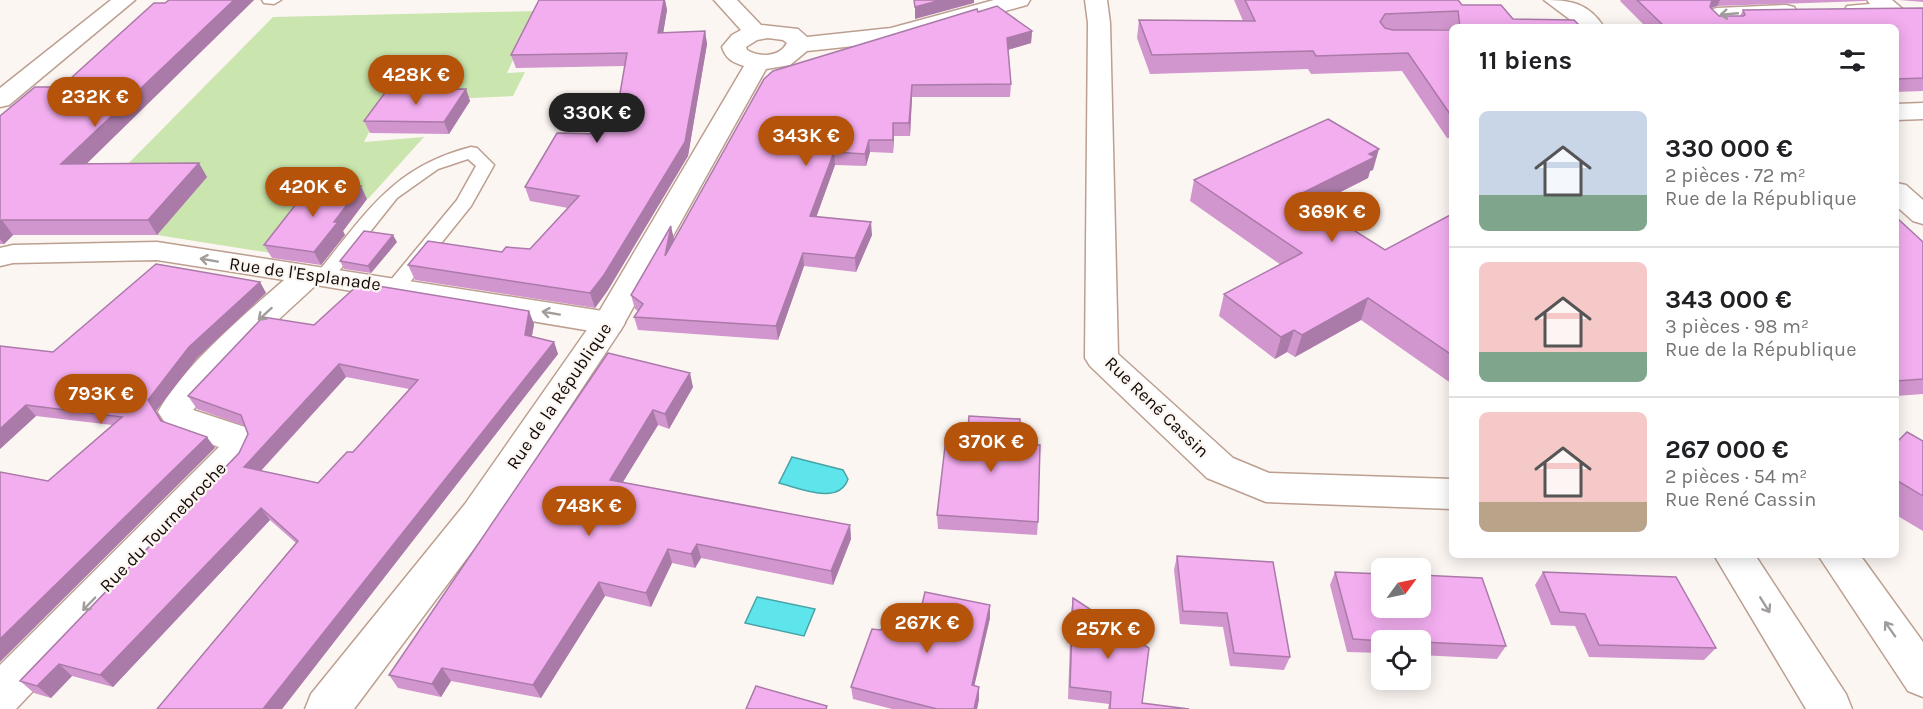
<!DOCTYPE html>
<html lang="fr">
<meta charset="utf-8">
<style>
:root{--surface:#fff;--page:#f6f6f6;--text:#202124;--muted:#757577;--line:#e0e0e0;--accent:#b45309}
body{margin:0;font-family:Karla,sans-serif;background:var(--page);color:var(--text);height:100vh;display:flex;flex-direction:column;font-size:22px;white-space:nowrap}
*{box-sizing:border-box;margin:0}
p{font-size:20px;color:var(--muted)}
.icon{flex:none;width:33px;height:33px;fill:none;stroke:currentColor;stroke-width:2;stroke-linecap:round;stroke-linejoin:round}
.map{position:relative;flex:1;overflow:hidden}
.sheet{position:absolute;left:1449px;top:24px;width:450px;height:534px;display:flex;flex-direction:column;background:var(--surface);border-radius:9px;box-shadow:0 3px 15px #0003}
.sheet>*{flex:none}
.needle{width:39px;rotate:57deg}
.buttons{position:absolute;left:1371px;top:558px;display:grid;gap:12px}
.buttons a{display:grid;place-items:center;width:60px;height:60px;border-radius:9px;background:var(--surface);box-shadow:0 3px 15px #0003;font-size:30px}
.price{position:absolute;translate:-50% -51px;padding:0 14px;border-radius:21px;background:var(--accent);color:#fff;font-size:20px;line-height:39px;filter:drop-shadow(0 2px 3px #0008)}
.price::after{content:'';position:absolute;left:50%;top:36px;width:18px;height:14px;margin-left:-9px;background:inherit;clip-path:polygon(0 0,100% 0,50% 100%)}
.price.current{background:#222;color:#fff}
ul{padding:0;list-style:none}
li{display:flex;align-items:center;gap:18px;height:150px;padding:0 30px}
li+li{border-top:2px solid var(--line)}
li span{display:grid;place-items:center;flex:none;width:168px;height:120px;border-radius:9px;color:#555}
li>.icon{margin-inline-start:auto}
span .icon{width:72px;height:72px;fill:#fffc;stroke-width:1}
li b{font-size:26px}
h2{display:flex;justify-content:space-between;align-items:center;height:72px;padding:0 30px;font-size:26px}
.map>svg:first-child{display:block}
.green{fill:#cae5ae}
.water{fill:#5ee5ec;stroke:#48a3a7;stroke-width:1.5}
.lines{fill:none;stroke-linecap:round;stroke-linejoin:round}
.service-casing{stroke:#bc9f90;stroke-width:3}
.minor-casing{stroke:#bc9f90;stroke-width:3}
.tertiary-casing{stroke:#bc9f90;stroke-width:3}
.service{fill:#fff;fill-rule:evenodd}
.minor{fill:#fff;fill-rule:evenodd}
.tertiary{fill:#fff;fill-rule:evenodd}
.wall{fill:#d196ce;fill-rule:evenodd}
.shaded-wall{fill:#aa7aa8}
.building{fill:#f3aef0;stroke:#aa7aa8;stroke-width:1.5;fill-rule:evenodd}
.oneway{stroke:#a19d9b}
.labels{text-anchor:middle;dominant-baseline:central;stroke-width:4.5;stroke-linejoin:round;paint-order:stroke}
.street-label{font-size:18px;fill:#130905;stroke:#fcf6f3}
</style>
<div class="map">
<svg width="1923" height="709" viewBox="0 0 1923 709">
<rect width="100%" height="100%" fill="#fcf6f3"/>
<!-- green -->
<path class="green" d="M536,11l-29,62 18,-1 -12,24 -129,6 -20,40 60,-5 -56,62 -16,-1 -81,55 -114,-18 -42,-58 158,-160z"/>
<!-- water -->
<path class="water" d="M792,457l51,13 5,9c-9,27 -49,9 -69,4z
M757,597l58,12 -11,27 -59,-13z"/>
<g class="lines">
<!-- service casing -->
<g class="service-casing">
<path id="service" d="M262,0h19l-7,4 -10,-1z
M471,147l6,1 17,17 -23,41 -69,86h-14l-3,-5 72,-87 19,-34 -8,-7 -30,10 -41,29 -66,83h-14l-3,-4 3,-4c49,-59 75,-106 154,-126z"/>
</g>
<!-- minor casing -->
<g class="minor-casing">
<path id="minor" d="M111,0h24l-126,105 -9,2v-19z
M1085,0h22l3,23 8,331 115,104 36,15 183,6v30l-186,-7 -59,-24 -117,-112 -5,-8 3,-335z
M1544,0c27,0 44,3 60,27h-24z
M1867,0h25l13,11 -3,5c-16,4 -39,4 -55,0l-3,-5 3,-5 23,-2z
M1786,5l8,2 3,5 -3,5 -62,4 4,6h-24l-6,-7 3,-10 8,-2z
M1923,103v16l-27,1v-16z
M1896,183l10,2 17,15v24l-10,-3 -17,-15z
M157,242l452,70 11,3 5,8 -5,8 -11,3 -293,-49 -51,47 -72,78 55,18 7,18 -9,19 -230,244h-16v-44l219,-218 -49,-17 -12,-18c26,-47 85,-96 126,-132l-127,-20 -144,3 -13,3v-18l13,-3z
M1714,555h41l91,139 6,15h-46z
M1818,555h42l63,87v55l-15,-6z"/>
</g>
<!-- tertiary casing -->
<g class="tertiary-casing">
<path id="tertiary" d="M714,0h23l24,25 37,4 9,8 84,-9 103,-28h36l-3,5 -135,37 -85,9 -17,14 -24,4 -146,262 -129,195 -137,183h-49l6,-15 154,-190 131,-187 148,-251c-12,-4 -18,-7 -22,-19l10,-12 9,-5zM768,38l15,2 4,3c-8,15 -28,14 -40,7l-1,-3 11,-7z"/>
</g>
<!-- service -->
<use href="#service" class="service"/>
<!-- minor -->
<use href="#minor" class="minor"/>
<!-- tertiary -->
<use href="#tertiary" class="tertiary"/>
</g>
<!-- wall -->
<path class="wall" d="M169,0h85l-168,164 121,13 -50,58h-144l-9,9h-4v-128l61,-29z
M539,0h126l2,10 -4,23 42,-2 2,13 -19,112 -80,134 -13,18 -180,-28 -7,-15 94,-13 28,-3 38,-41 -38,-7 -5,-14 78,-53 16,-35 6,-33 -109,2 -5,-13z
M1234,0h224l4,5 51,14 68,8h-129v2l-26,1h26v108h-5l-45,-67 -91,3 -3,-5 -158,5 -13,-36 2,-18 104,1z
M1621,0h245l-1,1 -148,5 -6,2 8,8h21l3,-6 180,-2v83l-27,1v-65h-250l-26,-26z
M1899,0h24v2z
M978,12l54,19 -1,12 -23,7 3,34 -1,13h-98l-2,39h-16l-1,17 -23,-1 -4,14 -31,-1 -19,52 56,18 -16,37 -52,-6 -26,74 -140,-10 -4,-13 4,-6 -3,-2 -4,-14 43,-56 -1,3z
M466,89l4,12 -21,33 -79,-1 -6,-12z
M1373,170l-3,1 -2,7 -53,27 70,45 67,-36v170l-91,-64 -66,37 -8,-5 -12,7 -56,-43 5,-22 57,-29 -91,-64 4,-21z
M367,199l-24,32 2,4 -24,30 -49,-7 -8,-13z
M1896,217l27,25v152l-27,2z
M397,242l-26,31 -27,-4 -4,-8z
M260,282l6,11 -69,65 -41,53 7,11 52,26 -167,33 64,-56 -76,-9 -36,33 53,-97z
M534,324l-2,12 22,6 4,12 -276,355h-125l139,-166 -26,-23 -157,167 -41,-11 -21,22 -17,-5 -14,-12 219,-228 9,-19 -3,-8 -48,-17 -9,-13 126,-71zM346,377l63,12 -56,63 -35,31 -57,-12z
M608,353l85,34 -24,42 -11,-4 -36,58 228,42 1,14 -18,46 -132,-27 -6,10 -23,-5 -21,44 -46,-11 -64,102 -90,-17 -10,16 -43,-9 -9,-13z
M1923,441v90l-27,-16v-72z
M1019,444l19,78 -1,13 -99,-6 -1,-14z
M1177,556l113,101 -6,13 -54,-4 -7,-39 -43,-3 -6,-54z
M1335,572l171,74 -9,13 -77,-4v-15h-38v13l-35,-1 -17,-67z
M1543,572l173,76 -12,12 -115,-3 -14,-31 -24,-1 -16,-40z
M1073,598l69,105 47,6h-81l1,-5 -41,-5 3,-88z
M990,605v13l-16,67 5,14 -2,10h-85l-39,-10 -2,-12 68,-70z"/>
<!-- shaded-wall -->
<path class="shaded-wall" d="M234,0h20l-183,179 -10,-15z
M664,0h1l2,10 -6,36 -3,-13z
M941,0h33v3l-59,16v-12z
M1712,0h8l-3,6 -10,3z
M705,31l2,13 -19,112 -80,134 -13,18 -5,-15z
M1032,31l-1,12 -24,7v-12z
M912,85v12l-2,39 -1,-13z
M466,89l4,12 -21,33 -5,-12z
M893,123l1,13 -1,17z
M869,140l1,12 -4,14 -1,-12z
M1379,149l-6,21 -3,1 -2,7 -75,38 5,-21 71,-41z
M834,152l1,13 -23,64 -2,-13z
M199,163l8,14 -50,58 -9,-15z
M361,186l6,13 -24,32 2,4 -24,30 -7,-13 20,-30z
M2,220l11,15 -9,9 -4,-5v-17z
M871,222l1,13 -16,37 -1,-14z
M671,226l3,13 -5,30 -4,-13z
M393,235l4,7 -26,31 -3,-7z
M803,253l1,13 -26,74 -2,-14z
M260,282l6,11 -69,65 -41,53 13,21 -8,-11 -13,-21 41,-53z
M1368,298l-7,22 -66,37 7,-22z
M529,311l5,13 -4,23 -5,-12z
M1294,330l-7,22 -12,7 6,-22z
M554,342l4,12 -276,355h-19z
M339,364l7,13 -93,102 -9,-12z
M690,373l3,14 -24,42 -4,-15z
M26,405l10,11 -36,33v-20z
M653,410l5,15 -43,70 -5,-15z
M207,437l8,11 -215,214v-23z
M261,508l9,12 -157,167 -13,-12z
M850,525l1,14 -18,46 -2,-14z
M697,544l4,14 -6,10 -4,-14z
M668,549l4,14 -21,44 -5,-14z
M599,582l6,14 -64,102 -8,-13z
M990,605v13l-18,78v-11z
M59,664l13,12 -21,22 -14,-12z
M442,668l9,13 -10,16 -9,-13z
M979,687v12l-2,10h-3z"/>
<!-- building -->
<path class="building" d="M169,0h65l-173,164 138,-1 -51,57h-146l-2,2v-106l35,-29h26l93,-84h11z
M539,0h125l-6,33 47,-2 -20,111 -81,133 -14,18 -182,-28 20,-24 74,11 4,-5 24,2 49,-53 -54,-9 32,-54 46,1 16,-35 8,-46 -116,2z
M914,0h27l-26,7z
M1245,0h213l4,5h39l12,14 61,1 7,7h-121l-2,-16 -73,3 -5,8 5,6 8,2h59v87l-44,-64 -92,3 -3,-5 -161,4 -13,-35 116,1z
M1637,0h75l-2,7 9,9h24l2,-1 -2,-5 180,-2v70l-27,1v-52h-231z
M997,6l35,25 -25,7 4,46 -99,1 -3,38h-16v17h-24l-4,14 -31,-2 -24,64 61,6 -16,36 -52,-5 -27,73 -142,-9 9,-13 -12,-9 40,-69 -6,30 99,-177 9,-8 204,-62 1,3z
M466,89l-22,33 -80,-1 23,-31z
M1328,119l51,30 -10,5 6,3 -77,38 87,55 67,-36v141l-84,-57 -66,37 -8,-5 -13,7 -57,-43 78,-41 -108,-73z
M311,185l50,1 -27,36h4l-24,30 -50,-7z
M1896,217l27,25v137l-27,2z
M364,231l29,4 -25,31 -28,-5z
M156,264l104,18 -71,65 -41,53 13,21 46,16 -207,202v-167l48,9 74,-64 -96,-12 -26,24v-83l53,6z
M360,283l169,28 -4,24 29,7 -291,367h-106l141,-168 -37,-33 -161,167 -41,-11 -22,22 -17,-5 219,-228 9,-19 -7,-19 -53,-19 75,-79 51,8zM339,364l79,16 -65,72h-6l-29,31 -74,-16z
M608,353l82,20 -25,41 -12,-4 -43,70 240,45 -19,46 -134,-27 -6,10 -23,-5 -22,44 -47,-11 -66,103 -91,-17 -10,16 -43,-9z
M969,416l51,3 -1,25 21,1 -2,77 -101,-7 9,-77 21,2z
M1907,432l16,9v55l-27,-16v-37z
M1177,556l96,6 17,95 -56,-4 -7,-40 -44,-2z
M1335,572l47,2v34h38v-33l62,3 24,68 -86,-4v-2l-38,1 -29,-2z
M1543,572l133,5 40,71 -117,-3 -14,-31 -25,-2z
M925,592l65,13 -18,80 7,2 -5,22h-37l-86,-22 21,-58 9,1 7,-19 31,6z
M1073,598l76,50 -7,55 47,6h-79l1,-17 -41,-5z
M756,686l71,20 -1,3h-80z"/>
<!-- one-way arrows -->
<defs><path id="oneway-shaft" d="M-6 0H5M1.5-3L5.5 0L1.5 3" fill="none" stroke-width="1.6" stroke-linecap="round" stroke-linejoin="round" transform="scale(1.5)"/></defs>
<g class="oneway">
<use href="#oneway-shaft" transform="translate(1729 14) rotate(175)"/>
<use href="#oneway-shaft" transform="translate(209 260) rotate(-170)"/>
<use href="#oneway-shaft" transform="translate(551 313) rotate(-170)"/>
<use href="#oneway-shaft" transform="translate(265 314) rotate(138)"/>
<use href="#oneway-shaft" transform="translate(89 604) rotate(134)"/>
<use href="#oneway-shaft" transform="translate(1765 605) rotate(58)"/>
<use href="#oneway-shaft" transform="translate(1890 629) rotate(-125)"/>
</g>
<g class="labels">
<!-- street labels -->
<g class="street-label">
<text transform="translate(305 274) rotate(8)">Rue de l'Esplanade</text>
<text transform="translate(559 396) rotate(-56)">Rue de la République</text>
<text transform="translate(1157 407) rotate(44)">Rue René Cassin</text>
<text transform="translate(163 527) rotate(-46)">Rue du Tournebroche</text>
</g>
</g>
</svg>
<div class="buttons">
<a><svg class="needle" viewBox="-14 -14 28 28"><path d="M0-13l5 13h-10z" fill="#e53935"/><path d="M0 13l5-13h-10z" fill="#757577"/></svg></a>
<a><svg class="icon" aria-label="locate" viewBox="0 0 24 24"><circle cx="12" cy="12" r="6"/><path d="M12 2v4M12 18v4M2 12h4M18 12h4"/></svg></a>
</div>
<b class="price" style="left:416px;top:106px">428K €</b>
<b class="price" style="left:95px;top:128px">232K €</b>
<b class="price current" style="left:597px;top:144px">330K €</b>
<b class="price" style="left:806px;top:167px">343K €</b>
<b class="price" style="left:313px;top:218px">420K €</b>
<b class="price" style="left:1332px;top:243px">369K €</b>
<b class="price" style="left:101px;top:425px">793K €</b>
<b class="price" style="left:991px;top:473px">370K €</b>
<b class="price" style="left:589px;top:537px">748K €</b>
<b class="price" style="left:927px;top:654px">267K €</b>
<b class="price" style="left:1108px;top:660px">257K €</b>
<section class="sheet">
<h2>11 biens<svg class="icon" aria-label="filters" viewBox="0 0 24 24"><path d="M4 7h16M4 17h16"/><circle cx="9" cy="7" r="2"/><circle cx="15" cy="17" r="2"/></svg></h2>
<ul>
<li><span style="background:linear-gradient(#c9d6e8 70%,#7fa58c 0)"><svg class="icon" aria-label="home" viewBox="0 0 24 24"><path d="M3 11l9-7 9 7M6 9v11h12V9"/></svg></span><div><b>330 000 €</b><p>2 pièces · 72 m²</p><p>Rue de la République</p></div></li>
<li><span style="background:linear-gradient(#f6c9c9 75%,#7fa58c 0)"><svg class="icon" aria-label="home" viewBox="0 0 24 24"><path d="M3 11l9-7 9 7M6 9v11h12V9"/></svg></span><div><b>343 000 €</b><p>3 pièces · 98 m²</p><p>Rue de la République</p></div></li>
<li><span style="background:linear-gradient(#f6c9c9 75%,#b9a48a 0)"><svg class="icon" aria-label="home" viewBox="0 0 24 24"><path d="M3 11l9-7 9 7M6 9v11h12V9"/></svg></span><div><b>267 000 €</b><p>2 pièces · 54 m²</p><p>Rue René Cassin</p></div></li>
</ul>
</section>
</div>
